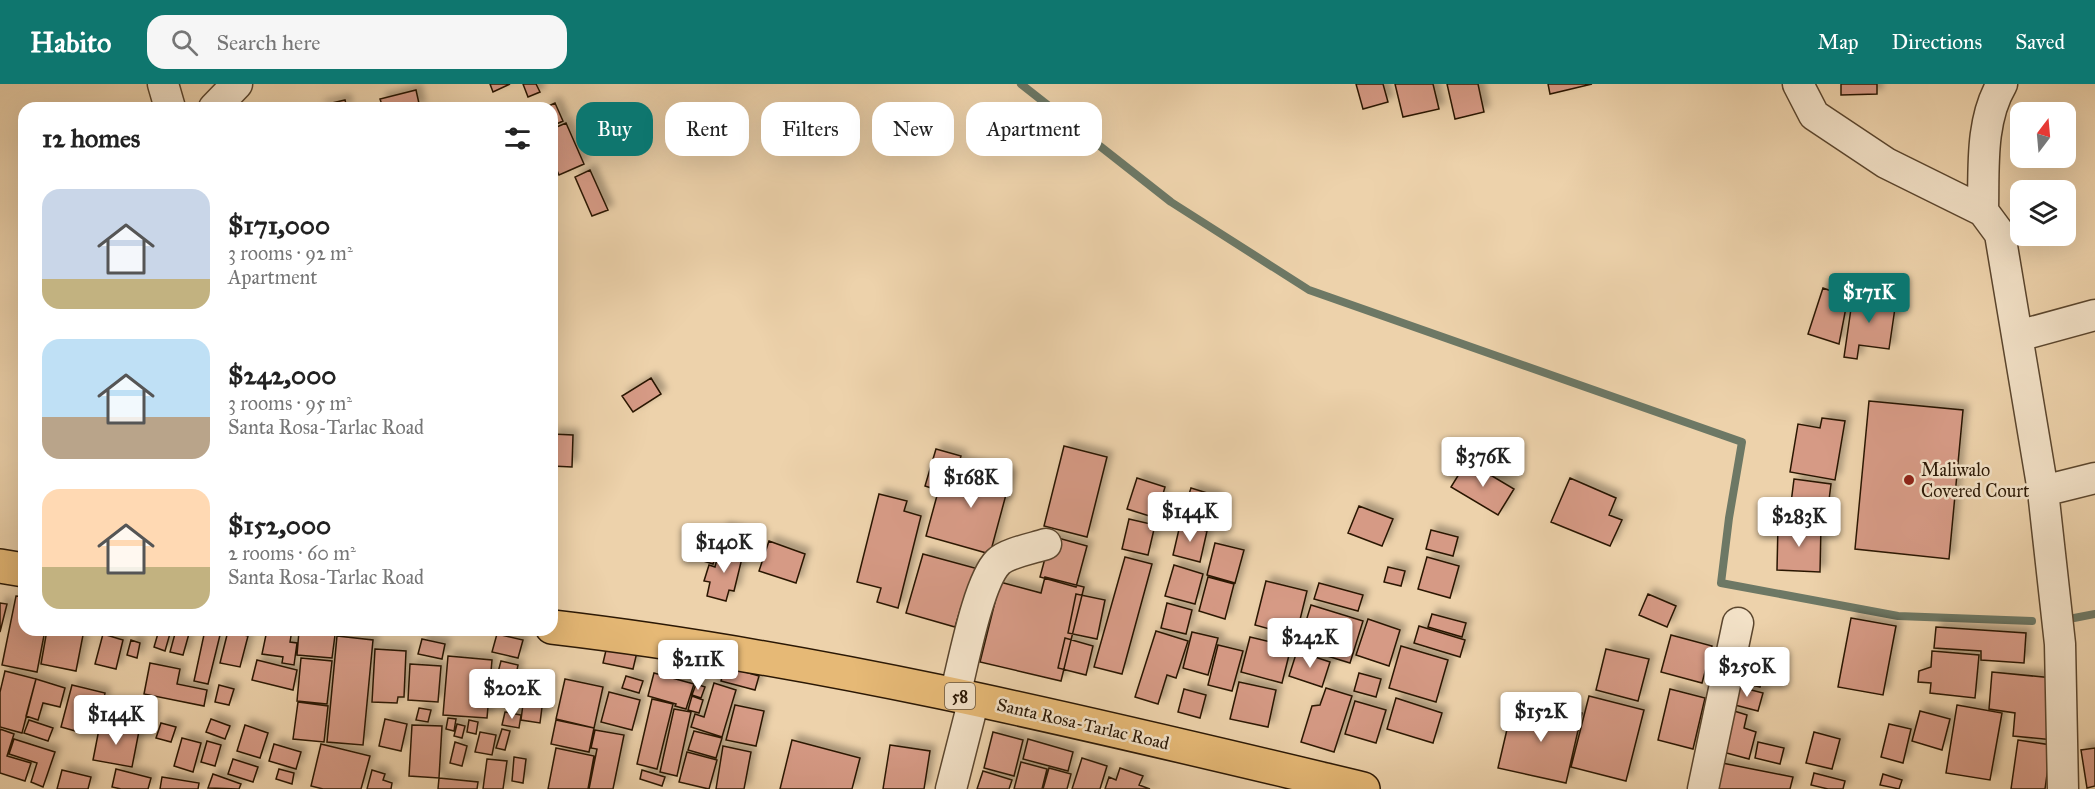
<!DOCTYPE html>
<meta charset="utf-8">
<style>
:root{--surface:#fff;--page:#f6f6f6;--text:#222;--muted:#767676;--accent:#0f766e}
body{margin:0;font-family:"IM FELL Great Primer",serif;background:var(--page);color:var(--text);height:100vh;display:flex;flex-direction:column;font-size:22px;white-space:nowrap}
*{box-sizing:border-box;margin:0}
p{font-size:20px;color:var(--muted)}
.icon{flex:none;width:33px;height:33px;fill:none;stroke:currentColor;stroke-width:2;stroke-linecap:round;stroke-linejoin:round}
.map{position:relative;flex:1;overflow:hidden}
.sheet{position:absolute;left:18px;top:18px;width:540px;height:534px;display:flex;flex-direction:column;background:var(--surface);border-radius:18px;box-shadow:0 6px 24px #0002}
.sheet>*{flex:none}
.top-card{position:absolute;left:576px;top:18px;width:570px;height:54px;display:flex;gap:12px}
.needle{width:39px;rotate:16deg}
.tools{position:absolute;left:2010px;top:18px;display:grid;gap:12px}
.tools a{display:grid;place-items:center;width:66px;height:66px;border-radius:12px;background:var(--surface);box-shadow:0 6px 24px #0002;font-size:30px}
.price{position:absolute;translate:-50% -51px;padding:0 14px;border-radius:6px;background:#fff;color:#222;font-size:20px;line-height:39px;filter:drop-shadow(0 2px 3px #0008)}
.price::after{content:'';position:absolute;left:50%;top:36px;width:18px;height:14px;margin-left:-9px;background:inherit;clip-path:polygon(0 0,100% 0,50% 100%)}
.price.active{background:var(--accent);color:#fff}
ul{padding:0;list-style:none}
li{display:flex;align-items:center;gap:18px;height:150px;padding:0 24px}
li span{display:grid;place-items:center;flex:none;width:168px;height:120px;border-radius:18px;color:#555}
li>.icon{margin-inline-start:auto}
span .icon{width:72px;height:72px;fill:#fffc;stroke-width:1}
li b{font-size:26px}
h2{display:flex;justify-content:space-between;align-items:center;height:72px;padding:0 24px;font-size:26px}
.tag{padding:0 21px;border-radius:18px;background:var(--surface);box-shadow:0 6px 24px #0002;font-size:21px;line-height:54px}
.tag.active{background:var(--accent);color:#fff}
header{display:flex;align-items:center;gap:36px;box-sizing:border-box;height:84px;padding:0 30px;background:var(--accent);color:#fff}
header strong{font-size:28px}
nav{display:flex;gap:33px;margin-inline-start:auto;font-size:21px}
.search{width:420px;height:54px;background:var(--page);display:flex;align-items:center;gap:15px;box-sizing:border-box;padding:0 21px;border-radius:18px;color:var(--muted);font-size:22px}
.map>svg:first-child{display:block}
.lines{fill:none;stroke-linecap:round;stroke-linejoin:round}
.stream{stroke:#6d7865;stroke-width:8}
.building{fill:#d69a85;stroke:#2a1704;stroke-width:1.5;filter:url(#shadow)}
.minor-casing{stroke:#5b462e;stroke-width:33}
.trunk-casing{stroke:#2a1704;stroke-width:36}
.minor{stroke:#f3e2c8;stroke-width:30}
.trunk{stroke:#e6b976;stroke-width:33}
.poi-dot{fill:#8f2418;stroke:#f3e2c8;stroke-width:2}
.labels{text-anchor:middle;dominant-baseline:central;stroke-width:5;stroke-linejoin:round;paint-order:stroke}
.shield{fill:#f3e2c8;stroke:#66543f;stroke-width:1.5}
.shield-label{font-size:16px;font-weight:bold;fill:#2a1704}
.poi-label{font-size:18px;fill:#2a1704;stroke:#f3e2c8;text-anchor:start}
.street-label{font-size:18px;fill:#2a1704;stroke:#f3e2c8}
</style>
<header>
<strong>Habito</strong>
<div class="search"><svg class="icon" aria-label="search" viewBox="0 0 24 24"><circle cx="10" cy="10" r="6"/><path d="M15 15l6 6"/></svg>Search here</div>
<nav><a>Map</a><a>Directions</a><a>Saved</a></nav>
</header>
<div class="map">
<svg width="2095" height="705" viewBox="0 0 2095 705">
<defs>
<filter id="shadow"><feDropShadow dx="5.5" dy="-5.5" stdDeviation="3" flood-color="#0004"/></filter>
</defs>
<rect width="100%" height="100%" fill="#edd2ab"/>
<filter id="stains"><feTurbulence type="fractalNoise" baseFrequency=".00333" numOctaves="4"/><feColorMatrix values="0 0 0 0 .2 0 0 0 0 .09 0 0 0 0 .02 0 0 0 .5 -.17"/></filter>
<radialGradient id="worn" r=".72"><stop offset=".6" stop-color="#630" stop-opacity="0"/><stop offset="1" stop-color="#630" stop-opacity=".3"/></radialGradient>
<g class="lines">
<!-- stream -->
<path class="stream" d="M1021,0l150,118 138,88 433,152 -13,76 -8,65 177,33 134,5
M2074,534l21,-4"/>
</g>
<!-- building -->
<path class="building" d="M490,0h20l-17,8z
M523,0h13l4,8 -12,5z
M1356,0h27l5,18 -25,7z
M1395,0h38l6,25 -36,8z
M1447,0h31l6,28 -29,7z
M1548,0h44l-42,10z
M1841,0h36v10l-36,1z
M416,6l4,18h-37l-3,-9z
M345,16l2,8h-27l-1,-2z
M555,19l8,18 -11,5v-18h-8z
M566,39l18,41 -25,11 -7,-16v-30z
M590,86l18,40 -16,6 -17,-39z
M1823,204l25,9 -9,47 -31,-10z
M1853,211l43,6 -7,48 -30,-4 -2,14 -13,-2z
M651,294l10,16 -28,18 -11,-16z
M1869,317l94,9 -14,149 -94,-10z
M1822,334l23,3 -10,59 -45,-8 8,-48 22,4z
M552,350l21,1 -1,32 -20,-1z
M1064,362l43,11 -20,80 -43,-11z
M936,365l25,7 -11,38 -25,-8z
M1467,377l47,28 -16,26 -47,-28z
M961,378l50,14 -21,78 -64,-18 12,-44 14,4z
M1137,394l28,9 -9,31 -29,-9z
M1570,394l46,20 -7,17 13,5 -12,26 -59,-24z
M1794,395l37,5 -4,32 -37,-5z
M1191,404l26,8 -9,32 -27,-9z
M879,410l28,7 -3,10 17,5 -23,92 -21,-6 4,-14 -24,-6z
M1359,422l34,13 -11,27 -34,-13z
M1129,435l26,6 -7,30 -26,-6z
M1778,440l43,1 -1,47 -43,-2z
M1180,441l27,6 -7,31 -27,-7z
M723,444l16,4 -4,17 -16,-4z
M1431,446l27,7 -5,19 -27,-7z
M1051,452l36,10 -11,41 -36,-10z
M769,457l36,13 -9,29 -37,-12z
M1215,459l29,7 -9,33 -28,-8z
M703,460l15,5 -5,15 -16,-5z
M720,464l23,6 -9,37 -5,-1 -3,11 -19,-5 3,-14 -6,-1 5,-16 6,2z
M923,470l59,16 -11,39 -10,-2 -6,20 -49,-14z
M1125,473l27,7 -30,110 -28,-7z
M1427,473l32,9 -9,32 -32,-9z
M1174,481l29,9 -8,30 -30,-8z
M1388,483l17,4 -4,15 -17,-4z
M1045,493l39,10 -23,94 -81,-19 20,-80 41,11z
M1208,493l26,7 -9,35 -26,-8z
M1266,497l41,10 -11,45 -41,-11z
M1319,499l44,12 -5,16 -44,-12z
M1076,510l29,6 -8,39 -29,-6z
M1648,510l28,12 -9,21 -28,-12z
M16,512l8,1v33h21l-8,42 -35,-7z
M0,519l7,1 -7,28z
M1167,519l25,7 -6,24 -25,-6z
M1311,521l52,16 -13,42 -52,-16z
M1432,530l34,9 -4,14 -34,-10z
M1851,534l45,8 -13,69 -45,-8z
M1368,535l32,11 -11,36 -33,-11z
M1419,542l46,14 -5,17 -46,-14z
M1936,543l90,6 -2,30 -43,-3v-9l-47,-3z
M47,546h37l-8,41 -35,-7z
M159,546h12l-6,21 -11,-4z
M176,546h14l-7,25 -13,-3z
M205,546l16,1 -13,53 -14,-3z
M267,546h25l-2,12 7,1 -3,22 -12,-2 1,-6 -21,-3z
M228,547l20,5 -8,31 -20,-4z
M299,547l36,4 -3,23 -35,-3z
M1156,547l32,10 -12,37 -9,-3 -9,29 -23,-7z
M1192,548l26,6 -10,37 -25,-7z
M103,550l20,6 -7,29 -21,-5z
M497,550l26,6 -5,18 -26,-6z
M1671,551l41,11 -10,37 -41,-11z
M337,552l36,4 -10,105 -36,-3z
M1250,553l41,10 -9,36 -41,-11z
M1065,554l28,8 -7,29 -28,-7z
M422,555l23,5 -3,15 -24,-5z
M131,556l9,3 -3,15 -10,-3z
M1218,561l25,6 -11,40 -24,-6z
M607,562l30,6 -4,17 -30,-6z
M1401,562l47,14 -12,42 -47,-14z
M375,565l31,2 -2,46h-6l-1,6 -25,-1z
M1606,565l43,10 -11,42 -42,-11z
M1297,567l33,11 -8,25 -33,-11z
M1932,567l47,4 -4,43 -45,-5 1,-10 -13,-1 1,-11 12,-4z
M448,572l44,4 -5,58 -44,-3z
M301,574l31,3 -5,43 -30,-3z
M257,576l40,10 -4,20 -41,-10z
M501,577l17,4 -3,15 -18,-4z
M150,579l30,6 -3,15 30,6 -3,16 -60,-12z
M410,580l31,2 -3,36 -30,-2z
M1742,580l23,7 -5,16 -23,-6z
M725,582l34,10 -4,14 -34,-9z
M5,587l31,8 -14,54 -22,-6v-35z
M1992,588l61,6 1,62 -41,-4 2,-23 -26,-4z
M654,589l40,11 -8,25 -11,-3 1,-2 -28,-8z
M1359,589l22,6 -5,18 -22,-6z
M626,592l17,5 -4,12 -17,-5z
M36,595l29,9 -5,19 -17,-4 -5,17 -12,-4z
M565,595l38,8 -9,41 -38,-9z
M526,596l19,3 -5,40 -19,-3z
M1239,598l37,8 -8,37 -38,-8z
M714,599l22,7 -14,47 -31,-10 4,-13 9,3z
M696,600l9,3 -4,11 -9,-3z
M72,601l33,8 -4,19 -16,-4 -6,24 -18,-5z
M219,601l15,4 -5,16 -14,-3z
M1736,602l27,7 -5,18 -27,-7z
M1326,604l26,8 -18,56 -33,-10 11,-36 8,-1z
M505,605l14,3 -4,17 -14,-3z
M1184,605l22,6 -6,23 -22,-6z
M1670,605l35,9 -12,51 -35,-9z
M609,608l31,8 -8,30 -31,-8z
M692,612l11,4 -4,13 -11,-3z
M1589,612l55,14 -18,71 -55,-14z
M1396,614l46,15 -9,30 -46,-14z
M652,615l21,5 -16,65 -20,-5z
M1355,617l31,9 -10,33 -31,-9z
M298,618l30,4 -4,36 -31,-3z
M735,621l29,6 -8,35 -30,-6z
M1957,621l45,8 -12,67 -44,-7z
M1552,622l30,7 -16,70 -68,-15 14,-60 37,8z
M419,624l12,2 -3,12 -12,-2z
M674,625l17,3 -14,64 -17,-4z
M1731,626l16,5 -3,13 12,4 -7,27 -30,-8z
M1920,627l30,8 -8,31 -30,-9z
M505,628l16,3 -2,13 -17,-3z
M448,634l8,1 -2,12 -8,-2z
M211,635l19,7 -5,13 -19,-7z
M385,635l22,5 -6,27 -22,-5z
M29,636l24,8 -5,13 -24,-8z
M469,636l9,2 -2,12 -9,-2z
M556,636l38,8 -5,24 -38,-8z
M161,639l15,4 -5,15 -15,-4z
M100,640l39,7 -7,36 -39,-7z
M457,640l8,2 -3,12 -8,-2z
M1889,640l22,5 -8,34 -22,-6z
M245,641l23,8 -8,25 -23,-7z
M412,641l30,1 -3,52 -30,-2z
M0,645l14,5 -7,22 24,7 -6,18 -25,-8z
M502,645l8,2 -5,19 -9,-2z
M595,646l29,5 -11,54h-24l8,-40 -6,-1z
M694,647l28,7 -6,20 -28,-8z
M480,648l16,3 -4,20 -17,-3z
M993,648l30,8 -9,36 -30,-8z
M1814,648l26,7 -8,30 -26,-6z
M182,654l19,5 -8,29 -19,-6z
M14,655l41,13 -12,35 -12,-5 6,-19 -28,-9z
M1028,655l45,13 -5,19 -45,-12z
M792,656l68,18 -8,31h-72z
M2018,656l33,5 -6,44h-34z
M207,657l14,4 -6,21 -14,-4z
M455,658l12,4 -5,20 -12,-3z
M1758,658l26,6 -4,16 -25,-6z
M274,660l27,8 -5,17 -27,-8z
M321,660l49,12 -9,33h-38l-12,-3z
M890,661l40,6 -6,38h-41z
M723,662l28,6 -7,37h-28z
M556,664l38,8 -6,33h-40z
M2095,664v38l-8,2 -6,-38z
M687,668l30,8 -8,29 -30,-7z
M514,673l12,2 -3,24 -11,-2z
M1082,674l25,8 -7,23h-28z
M233,675l25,8 -5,15 -25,-8z
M487,675l20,2 -4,28h-20z
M1021,678l26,7 -5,20h-28z
M1717,678l76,15 -3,12h-78z
M1049,684l22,6 -4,15h-24z
M1120,684l23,8 -4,9 11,4h-45l4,-12 7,3z
M116,685l35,9 -3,11h-27l-9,-2z
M279,685l15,4 -2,11 -16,-5z
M62,686l29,7 -3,12h-31z
M372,686l13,4 -2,6 9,3 -1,6h-24z
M642,686l23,7 -3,9 -22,-7z
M983,687l29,9 -3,9h-32z
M1814,689l31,8 -2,8h-15l-17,-4z
M213,690l28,10 -2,5 -31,-1z
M1883,690l19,6 -3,9 -19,-4z
M162,693l37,6 -1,6h-38z
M439,694l39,4 -1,7h-39z"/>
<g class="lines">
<!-- minor casing -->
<g class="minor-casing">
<path id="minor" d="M163,0l7,24
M1798,0l16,31 72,48 97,48 17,23 43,257 17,153 3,145
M214,24l23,-24
M1983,127c1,-42 -3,-90 19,-127
M2018,252l77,-21
M2043,407l52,-13
M955,611c8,-30 23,-113 43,-133 9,-9 36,-14 48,-18
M951,705l23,-90
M1703,705l35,-166"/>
</g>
<!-- trunk casing -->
<g class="trunk-casing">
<path id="trunk" d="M0,482l24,4
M552,543c274,32 543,98 811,162"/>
</g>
<!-- minor -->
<use href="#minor" class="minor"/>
<!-- trunk -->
<use href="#trunk" class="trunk"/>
</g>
<!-- markers -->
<circle class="poi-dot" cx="1909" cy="396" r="6"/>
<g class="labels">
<!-- shield labels -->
<rect class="shield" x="945" y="599" width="30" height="26" rx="4.5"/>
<g class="shield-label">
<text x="960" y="612">58</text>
</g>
<!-- poi labels -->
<g class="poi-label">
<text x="1921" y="386">Maliwalo<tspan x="1921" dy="21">Covered Court</tspan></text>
</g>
<!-- street labels -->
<g class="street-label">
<text transform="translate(1083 640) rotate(13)">Santa Rosa-Tarlac Road</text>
</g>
</g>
<rect width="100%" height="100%" filter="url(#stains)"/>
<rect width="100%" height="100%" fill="url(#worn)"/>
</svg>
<div class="tools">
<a><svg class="needle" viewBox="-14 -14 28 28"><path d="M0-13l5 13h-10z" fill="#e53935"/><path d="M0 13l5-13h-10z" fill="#767676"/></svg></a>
<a><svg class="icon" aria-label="layers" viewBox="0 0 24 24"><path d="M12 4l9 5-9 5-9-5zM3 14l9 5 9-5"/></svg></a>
</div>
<b class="price active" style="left:1869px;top:240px">$171K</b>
<b class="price" style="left:1483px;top:404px">$376K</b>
<b class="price" style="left:971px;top:425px">$168K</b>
<b class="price" style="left:1190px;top:459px">$144K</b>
<b class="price" style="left:1799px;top:464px">$283K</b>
<b class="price" style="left:724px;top:490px">$140K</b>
<b class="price" style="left:1310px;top:585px">$242K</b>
<b class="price" style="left:698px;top:607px">$211K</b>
<b class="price" style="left:1747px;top:614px">$250K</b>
<b class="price" style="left:512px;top:636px">$202K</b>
<b class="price" style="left:1541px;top:659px">$152K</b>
<b class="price" style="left:116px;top:662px">$144K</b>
<div class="top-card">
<a class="tag active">Buy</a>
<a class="tag">Rent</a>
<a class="tag">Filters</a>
<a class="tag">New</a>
<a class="tag">Apartment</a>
</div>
<section class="sheet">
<h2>12 homes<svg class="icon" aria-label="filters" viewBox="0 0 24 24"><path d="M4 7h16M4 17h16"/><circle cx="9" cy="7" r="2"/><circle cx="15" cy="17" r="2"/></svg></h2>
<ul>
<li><span style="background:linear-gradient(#c9d6e8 75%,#c2b280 0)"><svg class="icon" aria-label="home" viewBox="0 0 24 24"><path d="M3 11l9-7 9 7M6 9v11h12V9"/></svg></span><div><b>$171,000</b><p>3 rooms · 92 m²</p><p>Apartment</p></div></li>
<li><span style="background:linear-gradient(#bfe0f5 65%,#b9a48a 0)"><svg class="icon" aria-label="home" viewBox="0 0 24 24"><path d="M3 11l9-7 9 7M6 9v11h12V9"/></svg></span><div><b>$242,000</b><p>3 rooms · 95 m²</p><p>Santa Rosa-Tarlac Road</p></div></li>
<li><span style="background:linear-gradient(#ffd9b3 65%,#c2b280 0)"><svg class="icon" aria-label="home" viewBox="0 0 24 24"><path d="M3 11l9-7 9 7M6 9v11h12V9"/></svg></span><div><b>$152,000</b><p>2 rooms · 60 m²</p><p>Santa Rosa-Tarlac Road</p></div></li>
</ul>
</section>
</div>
